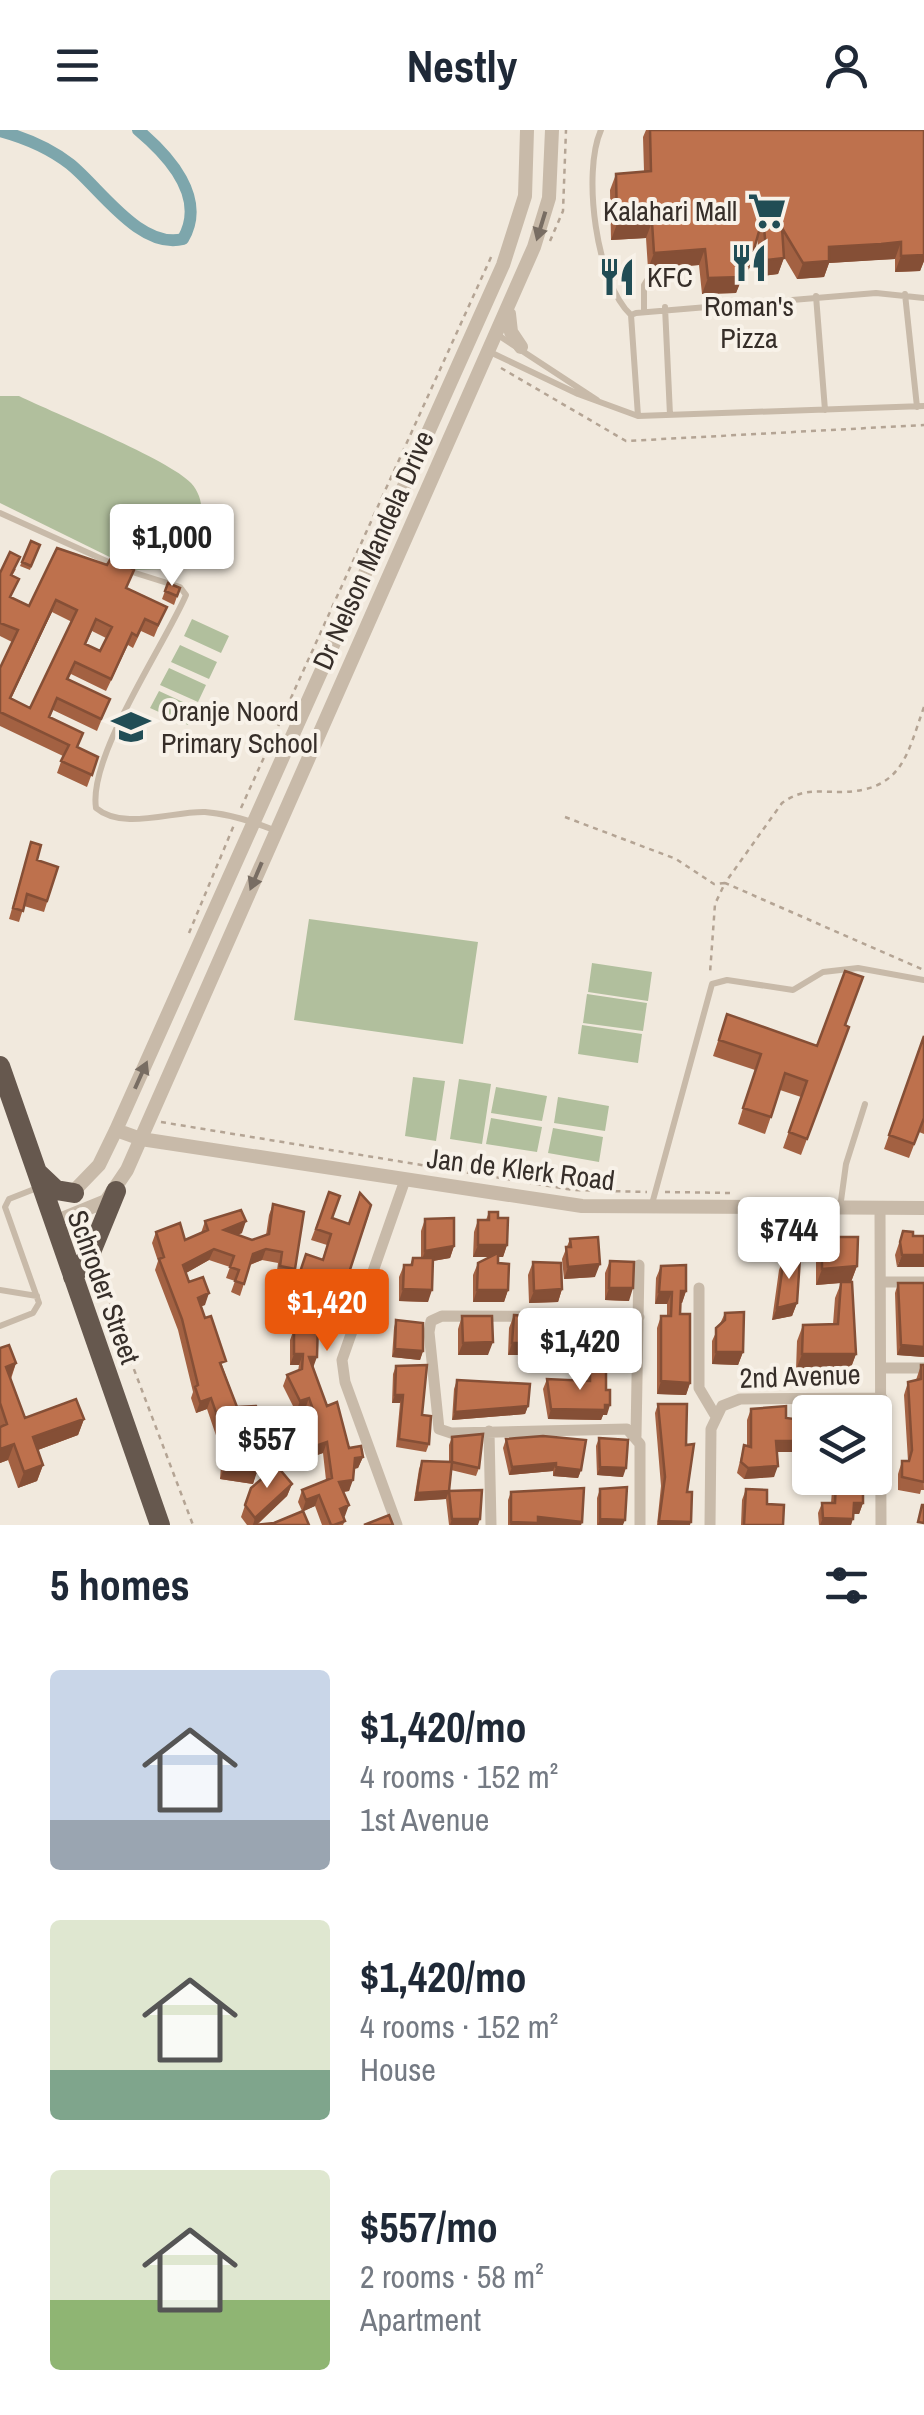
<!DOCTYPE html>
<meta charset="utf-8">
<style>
:root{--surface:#fff;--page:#f2f2f3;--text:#1f2937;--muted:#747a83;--accent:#ea580c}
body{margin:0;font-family:"Archivo Narrow",sans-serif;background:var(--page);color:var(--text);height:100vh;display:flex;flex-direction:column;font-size:38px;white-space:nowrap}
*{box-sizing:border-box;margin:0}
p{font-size:32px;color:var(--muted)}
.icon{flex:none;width:55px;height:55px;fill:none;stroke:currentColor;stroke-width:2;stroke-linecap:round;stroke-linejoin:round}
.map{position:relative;height:1395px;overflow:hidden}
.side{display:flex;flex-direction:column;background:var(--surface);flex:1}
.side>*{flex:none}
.fabs{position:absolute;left:792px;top:1265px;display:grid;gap:20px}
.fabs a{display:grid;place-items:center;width:100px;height:100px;border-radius:10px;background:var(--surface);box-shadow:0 2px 8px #0004;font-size:50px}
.price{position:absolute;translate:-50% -85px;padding:0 22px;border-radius:10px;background:#fff;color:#222;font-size:32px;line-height:65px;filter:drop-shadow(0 2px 5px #0008)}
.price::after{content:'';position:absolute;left:50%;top:60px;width:30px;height:22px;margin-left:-15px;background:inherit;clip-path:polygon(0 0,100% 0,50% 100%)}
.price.current{background:var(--accent);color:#fff}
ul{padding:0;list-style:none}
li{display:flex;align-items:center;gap:30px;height:250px;padding:0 50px}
li span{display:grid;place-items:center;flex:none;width:280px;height:200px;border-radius:10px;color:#555}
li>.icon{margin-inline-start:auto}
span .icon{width:120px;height:120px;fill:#fffc;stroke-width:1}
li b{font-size:42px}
h2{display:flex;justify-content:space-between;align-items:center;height:120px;padding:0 50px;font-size:42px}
header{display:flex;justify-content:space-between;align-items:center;height:130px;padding:0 50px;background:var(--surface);font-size:45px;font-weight:700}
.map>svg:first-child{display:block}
.green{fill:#b1bf9d}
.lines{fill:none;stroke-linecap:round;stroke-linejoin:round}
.canal{stroke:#7da6ac;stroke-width:12}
.path{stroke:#b4a494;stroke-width:2.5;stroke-dasharray:5 5;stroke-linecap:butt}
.service{stroke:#c8baa9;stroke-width:6}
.minor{stroke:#c8baa9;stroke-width:11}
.tertiary{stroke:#c8baa9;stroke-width:14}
.trunk{stroke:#66584e;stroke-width:20}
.wall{fill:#a36142;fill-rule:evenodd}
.shaded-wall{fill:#854f36}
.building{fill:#be714d;stroke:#854f36;stroke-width:2.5;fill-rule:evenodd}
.oneway{fill:#786d63}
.labels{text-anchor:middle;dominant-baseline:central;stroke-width:8;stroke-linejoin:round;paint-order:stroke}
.poi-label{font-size:28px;fill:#362e29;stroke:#f8f2e9;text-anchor:start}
.street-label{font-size:28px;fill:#362e29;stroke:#f8f2e9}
</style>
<header><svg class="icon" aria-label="menu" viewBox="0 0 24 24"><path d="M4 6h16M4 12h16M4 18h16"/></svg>Nestly<svg class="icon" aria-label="person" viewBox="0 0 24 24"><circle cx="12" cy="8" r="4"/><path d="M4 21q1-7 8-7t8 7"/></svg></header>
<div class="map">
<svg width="924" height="1395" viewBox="0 0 924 1395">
<rect width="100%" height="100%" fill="#f1e9dd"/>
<!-- green -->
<path class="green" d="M0,266h19c35,17 151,64 172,87 25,28 1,69 -24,86l-31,1 -136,-67z
M192,489l37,17 -8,17 -37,-17z
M180,515l37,17 -8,17 -38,-17z
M169,538l37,17 -8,17 -38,-17z
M159,561l37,17 -8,17 -38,-17z
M309,789l169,23 -15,102 -169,-24z
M592,833l60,9 -4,29 -60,-9z
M587,864l60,9 -4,28 -60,-8z
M582,895l60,9 -4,29 -60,-9z
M413,947l32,4 -9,60 -31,-5z
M459,949l32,5 -9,60 -32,-5z
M496,957l51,9 -5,25 -51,-8z
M558,967l51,9 -4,25 -51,-8z
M491,988l51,9 -5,25 -51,-8z
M553,998l50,9 -4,25 -51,-9z"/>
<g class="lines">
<!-- canal -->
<path class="canal" d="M0,1c26,7 48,16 70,33 29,23 70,86 113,75 24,-41 -14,-83 -45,-109"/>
<!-- path -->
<path class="path" d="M550,111l13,-30 3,-81
M501,238l125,73 298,-16
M924,577c-17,47 -21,84 -83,85 -24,0 -38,-4 -59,11l-57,80 199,87
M241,678l251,-553
M565,687l111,42 38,25 11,-1 -10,21 -5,69
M189,803l45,-108
M161,992l412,68 74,2
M665,1062l67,1
M102,1155l91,240"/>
<!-- service -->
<path class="service" d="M601,0c-19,42 -5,153 30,185
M905,164l12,113
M816,166l9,114
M665,177l5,108
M644,180v-25l5,-8 32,-5
M498,205l99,65
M490,222l88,42 60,22 286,-10
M638,286l-7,-101 5,-2 240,-20 48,5
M0,383l113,51
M129,441l51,16 6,8c-22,51 -98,161 -90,213 27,23 76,3 109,4 25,2 46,9 69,18
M652,1074l60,-220 15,-4 66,10 30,-18 35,-4 66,12
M840,1078l6,-44 19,-60
M0,1160l37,6
M0,1196l33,-13 6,-10 -34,-96 4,-8 28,-11"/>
<!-- minor -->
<path class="minor" d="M880,1079l1,316
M881,1152h43
M699,1158v100l16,27
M639,1187l-197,-1 -11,5 -2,11 10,97 12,4 176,-4 13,15v81
M882,1238h42
M489,1301l2,94
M636,1306l3,-171
M397,1395l-52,-143 -3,-22 63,-180
M710,1395l1,-96 11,-23 18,-7 142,-1"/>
<!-- tertiary -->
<path class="tertiary" d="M509,184l2,18 10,15
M116,1000l25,9 441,67 342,2
M70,1065l29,-30 17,-35 387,-865 22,-69 2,-66
M52,1093l54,-22 21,-31 407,-923 15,-49 3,-68"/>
<!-- trunk -->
<path class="trunk" d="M0,936l160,459
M38,1043l18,17 18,3
M73,1147l18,-25 25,-61"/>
</g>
<!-- wall -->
<path class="wall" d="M646,0h278v131l-4,10 -25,1v-13l-20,1 -46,3 -5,14 -27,2 -13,-22 -6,17 -17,2 -4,-39 -13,46h-4l-4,10 -34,1 -3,-29 -51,4 -2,-31 -35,2 -1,-50 6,-16 28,-3 -1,-34z
M31,411l9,4 -10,25 -10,-4z
M16,439l-4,7 -1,22 18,8 98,-18 35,30 -8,19 -13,-6 -8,17 -5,-3 -22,46 -35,-17 -3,6 42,19 -13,32 -44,-21 -3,7 28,30 20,10 -11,30 -30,-14 6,-17 -63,-30v-58l12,-26 -12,-6v-63zM52,482l20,10 -42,86 -19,-9zM92,501l14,7 -6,13 -14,-7z
M168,453l12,5 -6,17 -12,-6z
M31,712l6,18 21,7 -14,45 -20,-6 -5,16 -10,-3z
M727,884l90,32 28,-21 4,2 -48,128 -18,-7 18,-51 -21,-7 -15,44 -27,-10 17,-54 -42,-14z
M924,906v98l-5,-2 -10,26 -25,-9z
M329,1062l3,26 17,6 20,-10 -27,79 -6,-1 -10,31 -5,-2 -3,5 -5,42 14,38 22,42 14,9 -5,11 -4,1 -5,22 -6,1 2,29 -2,4h-21l-7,-19 -12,5 6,14h-62l-6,-8 10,-29 41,-4 -5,12 -30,29 17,-2 28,-12 -4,-9 4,-12 24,-10 -3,-27 -20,7 -10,-27 4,-11 11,-5 -3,-8 -9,3 -13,-26 4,-11 11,-4 1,-6h-9v-25l4,-11h7l11,-37 -17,-6 11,-32 16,6 5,-15 -16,-5z
M273,1074l22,65 -4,11 -15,-2 2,-15 -16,-3 -12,5 -10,31 -9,-4 4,-11 -9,-3 4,-11 -21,-7 -23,13 3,9 16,23 -4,1 36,101 34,39 -4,11 -8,3 -6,24 -33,-5 2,-26 -15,-44 -11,4 -5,-15 2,-6 -15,-62 -23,-60 3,-9 -6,-18 4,-11 29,8 16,-7 4,-12 37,12 -5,2 15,5 14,-5 3,-20z
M489,1082l9,6 9,27 -4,12h-5v6l10,27 -4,12h-31v-27l5,-12 11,-6h-16l1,-25 4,-12h8z
M425,1089l29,27 -4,12 -17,3 -5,41 -29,-1v-24l5,-12h6l3,-7h8v-27z
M903,1101l10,1 -16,35 -2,-12z
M822,1107l35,29 -6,16 5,72 -6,16h-54l1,-29 6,-16 30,-1 2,-26 6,-15 -25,2v-32z
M570,1109l25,38 -31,2 -2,-20z
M784,1127l13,46 -5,13 -20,4 7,-50z
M610,1131l19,40 -24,-1v-27z
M533,1132l29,27 -4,13 -29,1 -1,-28z
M661,1136l25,25 -4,12h-2v11l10,69 -4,12 -29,-1v-66l4,-12h6v-12h-12l1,-26z
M898,1153h26v74l-27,-2 -2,-62z
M725,1183l18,39 -5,13 -26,-1v-23z
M514,1185l19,34 -5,13h-8l-2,-7h-10l1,-27z
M462,1186l26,39h-30v-26z
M563,1186l28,28 -4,12h-29v-28z
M612,1187l21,25 -5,12 -20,1 -1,-26z
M396,1190l27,31 -3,9 -28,-3 2,-29z
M0,1218l16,15 -5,16 14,39 59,1 -6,16 -40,15 5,15 -6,16 -19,7 -10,-28 -8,3z
M921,1235l3,125h-3l-1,4 -22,-4v-16l4,-13h6l-4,-66 4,-13 8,-2z
M396,1236l26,49 7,29 -3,8 -30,-5 4,-44h-8l1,-29z
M590,1238l17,47h-4l-2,5 -53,-1 -5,-30 4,-10 40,2z
M457,1250l71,26 -3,8 -73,6 2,-31z
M658,1274l32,121h-33l4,-39 -6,-73z
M751,1279l35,9 24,3v31h-33l-3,25 -30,2 -7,-6 7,-28 3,1v-26z
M452,1307l27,31 -3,8 -25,-6 -2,21 29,34h-29l-3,-26 -32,2 5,-32 3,-8 27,1v-17z
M599,1308l24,39 -26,-2 -1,-29z
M506,1309l75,31 -3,8 -25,-2v-5l-44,4 -6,-27z
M811,1348h40v13l12,12 -4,11h-6l-2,11h-32l-1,-12 4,-10h9l1,-13h-21z
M600,1359l23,36h-26v-27z
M746,1359l21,15 16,21h-42l1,-25z
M511,1362l71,30 -1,3h-73v-25z"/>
<!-- shaded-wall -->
<path class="shaded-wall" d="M652,92l-6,16 -35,2 6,-16z
M901,112l-6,17 -66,4 -5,14 -27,2 6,-16 26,-16z
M924,118v13l-4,10 -25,1 6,-16z
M705,119l-6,16 -51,4 6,-16z
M784,128l-6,16 -17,2 6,-16z
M742,137h7l-5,16h-4l-4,10 -34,1 6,-16z
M56,470l-4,12 -47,98 5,-12z
M246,1091l-4,12 -22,9 4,-12z
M478,1115h29l-4,12h-30z
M454,1116l-4,12 -29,5 4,-12z
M214,1119l-5,11 -30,17 4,-12z
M266,1119l-4,11 -13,5 4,-11z
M902,1125h22v12h-27z
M600,1134l-5,13 -31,2 4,-12z
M857,1136l-6,16 -35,3 6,-16z
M609,1158h24l-4,13 -24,-1z
M403,1159l29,1 -4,12 -29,-1z
M562,1159l-4,13 -29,1 5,-12z
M477,1160h31l-4,12h-31z
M681,1161h5l-4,12h-6z
M659,1162h13l-5,12h-12z
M209,1163l-4,12 -11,4 4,-11z
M797,1173l-5,13 -20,4 5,-12z
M493,1212l-5,13h-30l5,-12z
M612,1212h21l-5,12 -20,1z
M512,1213h10l-4,12h-10z
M563,1214h28l-4,12h-29z
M901,1215l23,2v10l-27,-2z
M395,1219l28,2 -3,9 -28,-3z
M524,1219h9l-5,13h-8z
M716,1222h27l-5,13 -26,-1z
M294,1224h9l-4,11h-9z
M802,1224h54l-6,16h-54z
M309,1227h8l-4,11z
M16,1233l-6,16 -4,-12z
M661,1251l29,2 -4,12 -29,-1z
M395,1265h8l-3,8h-8z
M211,1268l-4,11 -11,4 4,-11z
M309,1268l-4,11 -9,3 4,-11z
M610,1275l-3,10h-4l-2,5 -53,-1 3,-10z
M528,1276l-3,8 -73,6 3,-8z
M84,1289l-6,16 -51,19 6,-17z
M776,1311h34v11h-38z
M327,1312l-4,11 -20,7 4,-11z
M14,1314l-6,16 -8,3v-14z
M271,1316l-4,11 -11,4 4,-11z
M363,1327l-5,11 -7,1 4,-11z
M556,1333l-3,8 -44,4 3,-8z
M43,1335l-6,16 -19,7 6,-16z
M778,1336l-4,11 -30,2 4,-11z
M556,1337l25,3 -3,8 -25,-2z
M600,1337l26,1 -3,9 -26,-2z
M224,1338l33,4 -4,12 -33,-5z
M353,1350l-4,11 -14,2 4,-11z
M815,1350h21l-4,10h-21z
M292,1354l-5,12 -31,29h-3l2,-7z
M449,1361l-3,8 -32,2 3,-8z
M319,1365l-4,11 -13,6 4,-12z
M854,1373h9l-4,11h-9z
M349,1375l-4,11 -9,4 4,-11z
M538,1387l44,5 -1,3h-71l1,-3z
M823,1388l30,1 -2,6h-31z
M452,1389h28l-2,6h-28z
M600,1389l25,1 -2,5h-25z
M659,1391l32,1 -1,3h-32z"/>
<!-- building -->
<path class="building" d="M650,0h274v125l-23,1v-14l-20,2 -52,3v14l-26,2 -21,-35 2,30 -17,2 -4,-43 -14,50h-7v10l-34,1 -3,-29 -51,4 -2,-31 -35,2 -1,-50 35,-3z
M31,411l9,4 -9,21 -9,-4z
M57,418l50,17 4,-7 23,12 -8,18 41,19 -9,18 -13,-6 -8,17 -5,-3 -21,46 -36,-17 -8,17 43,20 -9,20 -44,-21 -8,19 34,16 -6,14 21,10 -6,18 -31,-14 8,-16 -69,-33v-44l18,-38 -18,-7v-50l10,-21 10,5 -9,18 8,4 -9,18 19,9zM56,470l21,10 -47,98 -20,-10zM96,489l16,8 -12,24 -15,-7z
M168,453l12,5 -3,8 -12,-5z
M31,712l10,3 -4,15 21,7 -11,34 -20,-7 -4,17 -10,-3z
M845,841l18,6 -18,48 4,2 -42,112 -18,-7 18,-51 -22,-8 -14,44 -28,-9 18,-54 -42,-14 8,-26 90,32z
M924,906v82l-10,26 -25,-9z
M329,1062l11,4 -8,22 17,6 11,-31 11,12 -25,77 -6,-2 -10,31 -5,-1 -7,12 -1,35h-8l18,49 10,-4 12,46 12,-2 2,11 -8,1 -2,22 -14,2 10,23 -9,4 5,12 -11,4h-3l-12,-30 -13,5 -4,-10 30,-12 -5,-36 -20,7 -10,-27 18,-7 -6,-17 -9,3 -13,-26 15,-6 1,-15h-9v-25h7l15,-48 -17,-6 7,-21 17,6 8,-26 -15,-5z
M273,1074l31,8 -9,57 -15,-3 2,-14 -16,-3 -13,5 -9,30 -9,-3 4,-11 -9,-3 4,-11 -20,-7 -31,16 6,17 14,-5 6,16 -11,5 7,20 6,-2 15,45 -6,2 17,44 19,-1 12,30 3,10 -11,4 -3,22 -33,-4 2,-27 -15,-43 -11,4 -5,-15 3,-2 -16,-66 -23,-60 5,-2 -8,-25 24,-9 5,17 23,-10 -3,-9 36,-11 5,11 -22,9 28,10 17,-6z
M489,1082h9v6h10l-1,27h-29v-25h11z
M454,1088v28l-29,5v-32z
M903,1101l10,1v4h11v19h-22l-2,-13z
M598,1107l2,27 -32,3 -2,-20h5l-1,-8z
M822,1107h36l-1,29 -35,3z
M498,1123v10l11,1 -1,26h-31l1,-27z
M784,1127l16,1 -3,45 -20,5z
M413,1128h20l-1,32 -29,-1 1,-24h8z
M610,1131l24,1 -1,26h-24z
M533,1132l28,1 1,26 -28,2z
M686,1135v26h-5l-1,23h10v69l-29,-2v-65h10l1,-24h-13l2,-26z
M841,1152h11l4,72h-54l1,-29 35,-1z
M898,1153h26v64l-23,-2z
M744,1182l-1,40h-27v-24l9,-8v-7z
M514,1185l23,2 -4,32h-9l-2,-6h-10z
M462,1186h30l1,26 -30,1z
M563,1186h28v28h-28z
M633,1186v26h-21v-25z
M396,1190l27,3v28l-28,-2z
M9,1215l7,18 -10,4 19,51 51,-19 8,20 -51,18 10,28 -19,7 -10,-28 -14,5v-22l7,-3 -7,-21v-55z
M427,1235l-5,50 9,1 -2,28 -30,-5 4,-44h-8l1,-29z
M921,1235h3v117l-22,-5v-16h7l3,-11 -4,-68 13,-3z
M590,1238h16v22h4v15h-5v5l-54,-1 -4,-30 43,2z
M457,1250l73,4 -2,22 -73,6z
M658,1274h29l-1,41 8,-1 -7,48h5l-1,30 -32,-1 6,-44z
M786,1276v12l24,3v20h-34l2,25 -30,2 -7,-6 3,-17 7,2v-38z
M840,1280h14l-1,2h-13z
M483,1304l-4,34 -27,-6v-25z
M543,1306l43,4 -5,30 -25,-3v-4l-44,4 -6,-28z
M599,1308l29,2 -2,28 -26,-1z
M422,1331l30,1 -3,29 -32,2z
M277,1336l15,18 -37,34 -10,-13 6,-17z
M815,1348h36v13h12v12h-9l-1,16 -30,-1 -1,-15h13l1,-23h-21z
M627,1357l-2,33 -25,-1v-30z
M584,1358l-2,34 -44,-5v6l-27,-1v-30z
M746,1359l21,1v14l17,1 -1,20h-39z
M482,1360l-2,29h-28l-3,-28z
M922,1375h2v18l-6,-1z
M303,1381l6,14h-56l21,-2z
M389,1385l4,10h-29z"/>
<!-- one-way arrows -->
<defs><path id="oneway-solid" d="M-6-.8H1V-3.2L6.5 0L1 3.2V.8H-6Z" transform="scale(2.5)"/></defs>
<g class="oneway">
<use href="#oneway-solid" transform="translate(541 96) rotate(107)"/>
<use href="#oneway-solid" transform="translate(256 746) rotate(113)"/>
<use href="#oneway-solid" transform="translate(141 945) rotate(-66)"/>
</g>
<!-- icons -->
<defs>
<g id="supermarket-bare" transform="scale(3)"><path d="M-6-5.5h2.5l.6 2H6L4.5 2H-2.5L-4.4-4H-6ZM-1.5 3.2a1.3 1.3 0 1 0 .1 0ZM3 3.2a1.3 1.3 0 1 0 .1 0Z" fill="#214d55" stroke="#f8f2e9" stroke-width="2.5" paint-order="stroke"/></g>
<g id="restaurant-bare" transform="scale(3)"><path d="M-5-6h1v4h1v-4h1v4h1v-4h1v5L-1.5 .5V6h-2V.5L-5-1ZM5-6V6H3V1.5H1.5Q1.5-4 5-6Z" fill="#214d55" stroke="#f8f2e9" stroke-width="2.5" paint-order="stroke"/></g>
<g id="school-bare" transform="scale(3)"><path d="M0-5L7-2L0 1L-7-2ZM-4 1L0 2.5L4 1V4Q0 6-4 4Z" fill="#214d55" stroke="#f8f2e9" stroke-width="2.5" paint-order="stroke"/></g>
</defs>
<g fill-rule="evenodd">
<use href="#supermarket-bare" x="767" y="81"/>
<use href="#restaurant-bare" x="749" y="133"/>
<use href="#restaurant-bare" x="617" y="147"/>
<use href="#school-bare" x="131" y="597"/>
</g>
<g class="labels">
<!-- poi labels -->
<g class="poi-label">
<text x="737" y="81" text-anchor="end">Kalahari Mall</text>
<text x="647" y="147">KFC</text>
<text x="749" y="176" text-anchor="middle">Roman's<tspan x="749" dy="32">Pizza</tspan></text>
<text x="161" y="581">Oranje Noord<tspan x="161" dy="32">Primary School</tspan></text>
</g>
<!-- street labels -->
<g class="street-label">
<text transform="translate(373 420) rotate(-66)">Dr Nelson Mandela Drive</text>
<text transform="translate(521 1039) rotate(7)">Jan de Klerk Road</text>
<text transform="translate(104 1157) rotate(70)">Schroder Street</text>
<text transform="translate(800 1246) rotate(-2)">2nd Avenue</text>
</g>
</g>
</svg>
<div class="fabs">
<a><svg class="icon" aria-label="layers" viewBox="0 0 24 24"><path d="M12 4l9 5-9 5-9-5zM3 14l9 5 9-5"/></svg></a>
</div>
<b class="price" style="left:172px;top:459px">$1,000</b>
<b class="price" style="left:789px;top:1152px">$744</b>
<b class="price current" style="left:327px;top:1224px">$1,420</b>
<b class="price" style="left:580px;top:1263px">$1,420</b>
<b class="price" style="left:267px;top:1361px">$557</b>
</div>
<section class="side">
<h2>5 homes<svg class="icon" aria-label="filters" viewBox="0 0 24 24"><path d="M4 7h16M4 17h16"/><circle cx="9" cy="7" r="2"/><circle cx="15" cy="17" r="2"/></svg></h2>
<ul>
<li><span style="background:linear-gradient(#c9d6e8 75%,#9aa5b1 0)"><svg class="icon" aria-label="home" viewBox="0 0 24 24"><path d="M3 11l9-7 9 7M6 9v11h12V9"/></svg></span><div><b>$1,420/mo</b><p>4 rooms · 152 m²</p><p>1st Avenue</p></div></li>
<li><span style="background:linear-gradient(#dfe7d0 75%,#7fa58c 0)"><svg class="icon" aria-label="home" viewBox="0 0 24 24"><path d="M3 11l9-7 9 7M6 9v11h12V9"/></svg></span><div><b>$1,420/mo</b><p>4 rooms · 152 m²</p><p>House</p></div></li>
<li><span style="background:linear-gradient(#dfe7d0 65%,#8fb573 0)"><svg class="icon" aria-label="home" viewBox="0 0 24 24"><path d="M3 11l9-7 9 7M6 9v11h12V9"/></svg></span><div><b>$557/mo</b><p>2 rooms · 58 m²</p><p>Apartment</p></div></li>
</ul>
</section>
